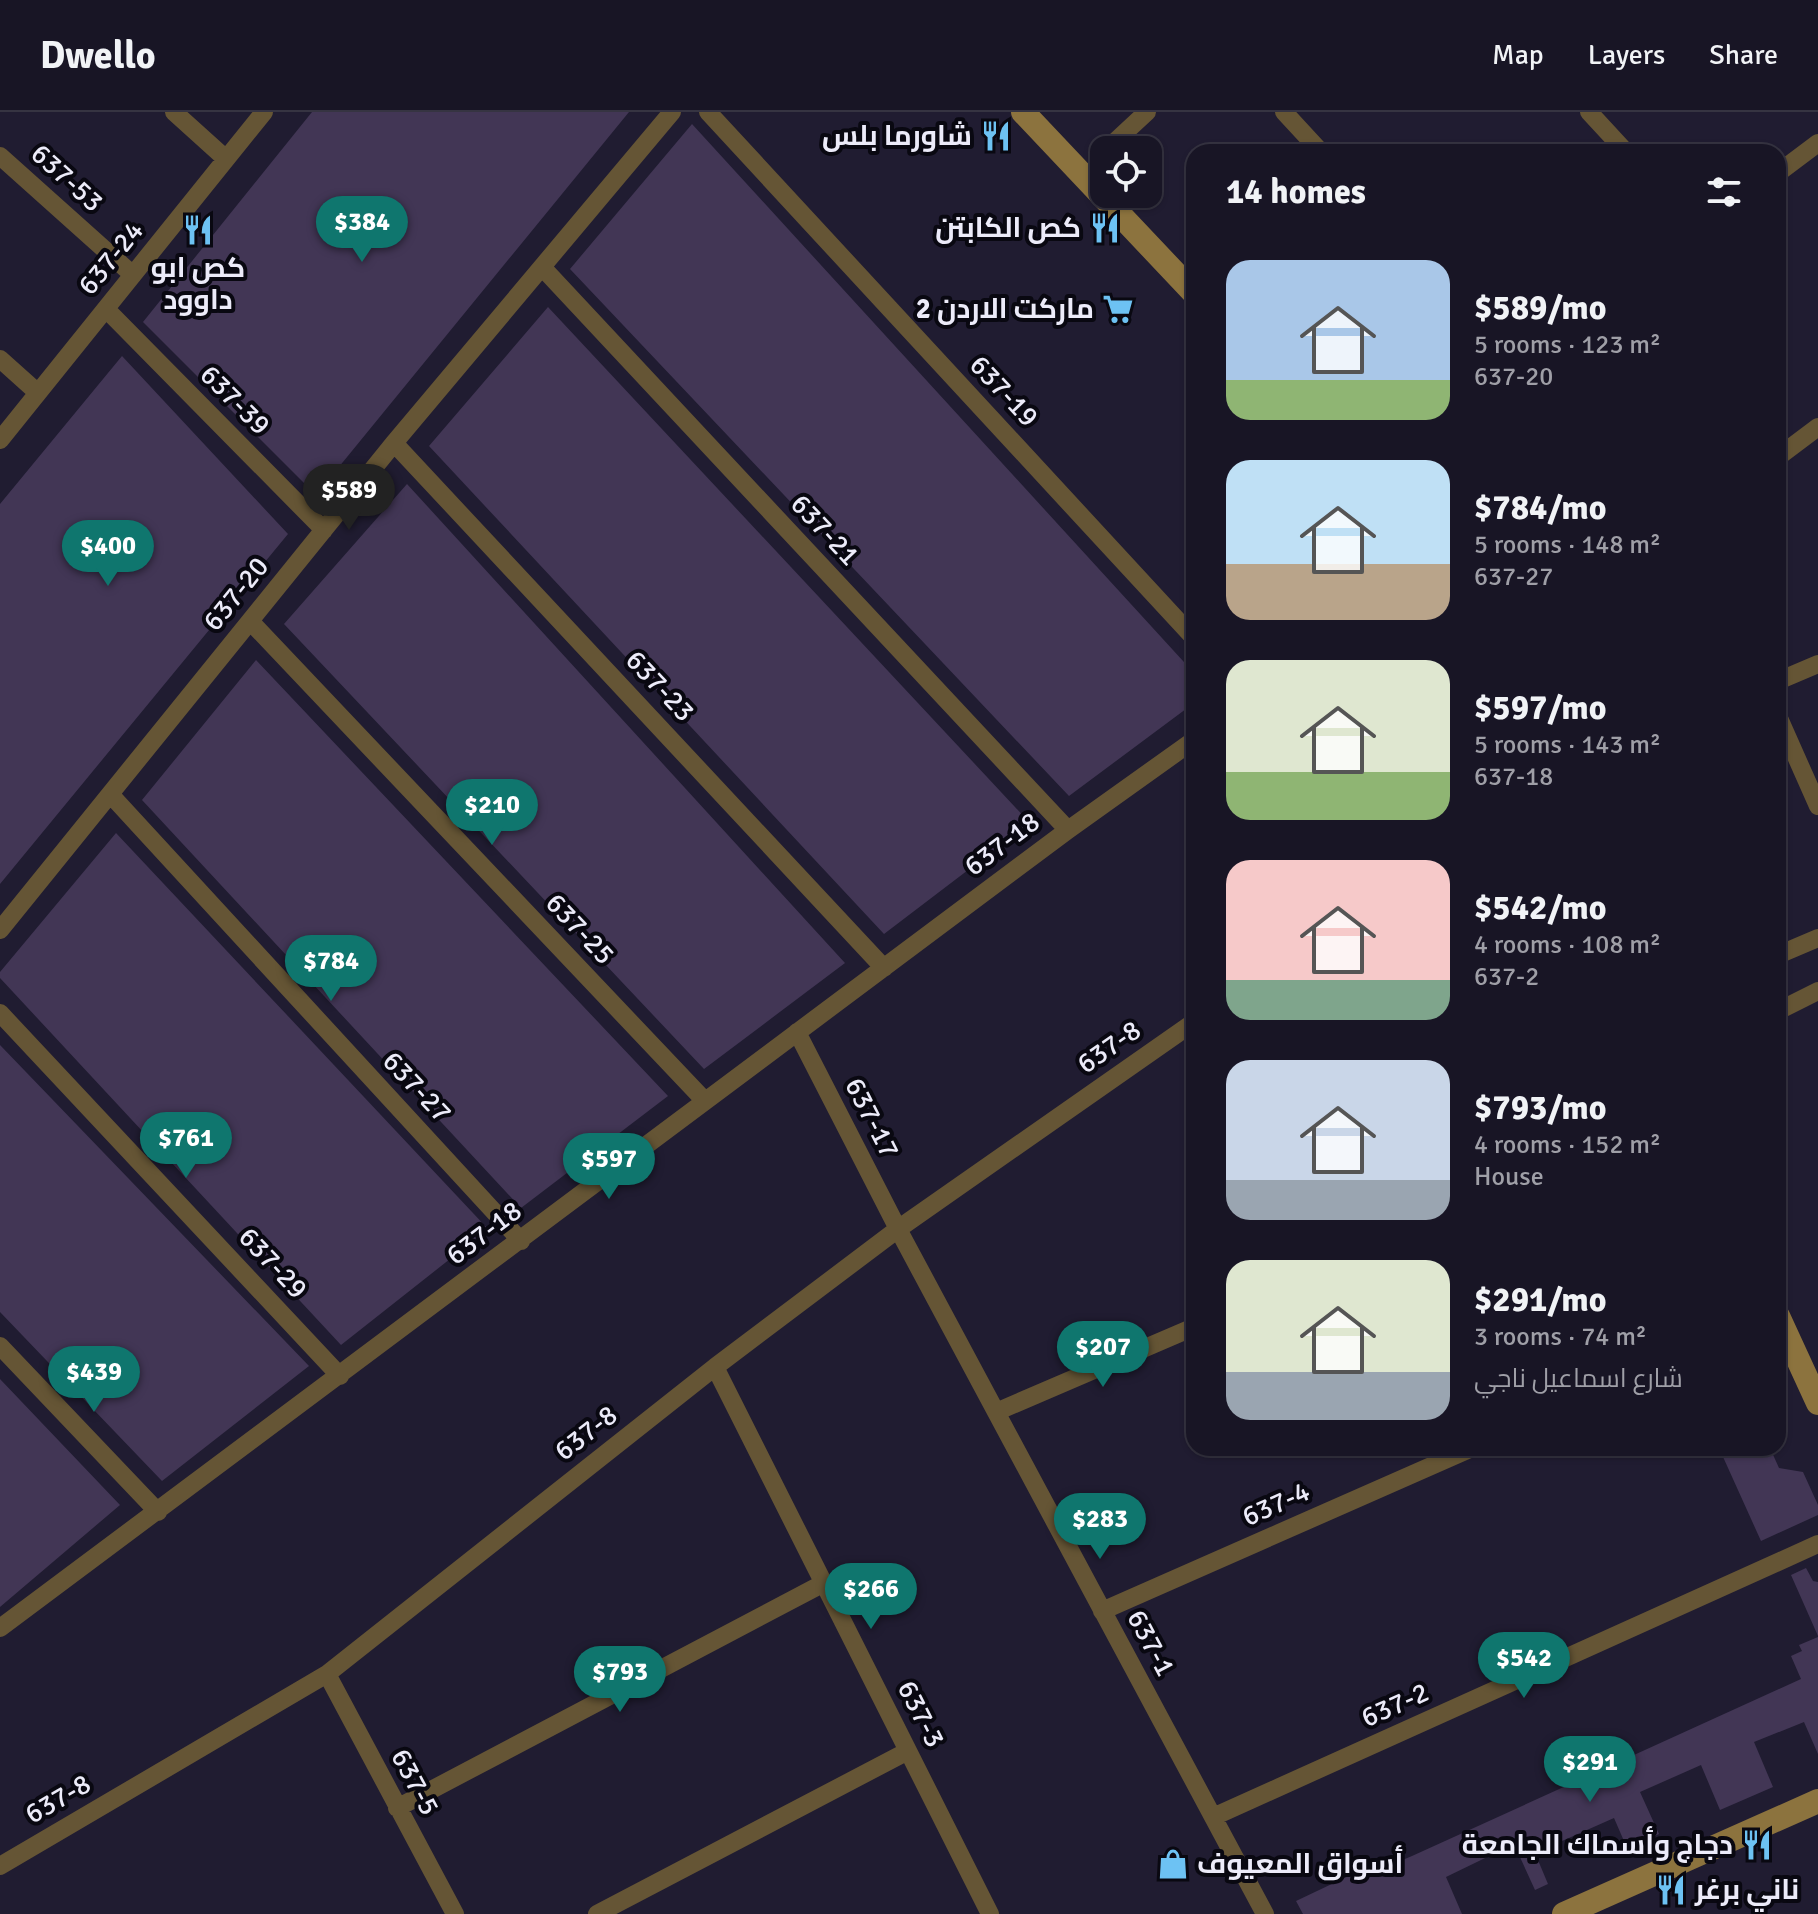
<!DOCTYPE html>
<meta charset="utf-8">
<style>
:root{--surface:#181525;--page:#211e2d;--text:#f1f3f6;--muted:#9f9fa7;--line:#363442;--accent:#0f766e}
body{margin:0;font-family:Signika,Cairo,sans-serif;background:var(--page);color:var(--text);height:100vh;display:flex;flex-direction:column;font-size:30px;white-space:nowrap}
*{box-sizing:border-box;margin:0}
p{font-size:26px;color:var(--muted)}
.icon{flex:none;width:44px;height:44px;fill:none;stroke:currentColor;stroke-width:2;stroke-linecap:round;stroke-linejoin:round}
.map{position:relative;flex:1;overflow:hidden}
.drawer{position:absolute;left:1186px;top:32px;width:600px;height:1312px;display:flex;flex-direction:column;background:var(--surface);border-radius:24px;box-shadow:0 2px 6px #0004,0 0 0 2px var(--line)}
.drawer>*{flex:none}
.buttons{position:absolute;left:1090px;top:24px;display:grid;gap:16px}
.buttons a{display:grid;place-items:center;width:72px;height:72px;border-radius:16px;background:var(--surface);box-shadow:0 2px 6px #0004,0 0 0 2px var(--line);font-size:40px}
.price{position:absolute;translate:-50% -68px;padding:0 18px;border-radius:28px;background:var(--accent);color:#fff;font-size:26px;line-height:52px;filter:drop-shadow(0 2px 4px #0008)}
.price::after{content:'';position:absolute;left:50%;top:48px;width:24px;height:18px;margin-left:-12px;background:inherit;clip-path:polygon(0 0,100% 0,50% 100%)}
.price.current{background:#222;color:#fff}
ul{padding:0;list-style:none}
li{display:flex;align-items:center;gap:24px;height:200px;padding:0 40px}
li span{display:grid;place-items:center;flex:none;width:224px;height:160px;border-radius:24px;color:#555}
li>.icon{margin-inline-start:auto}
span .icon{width:96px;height:96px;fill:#fffc;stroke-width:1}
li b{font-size:34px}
h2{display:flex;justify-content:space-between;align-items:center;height:96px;padding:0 40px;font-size:34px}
header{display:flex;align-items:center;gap:48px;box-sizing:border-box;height:112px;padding:0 40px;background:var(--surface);border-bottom:2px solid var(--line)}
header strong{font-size:38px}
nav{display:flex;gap:44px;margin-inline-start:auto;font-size:28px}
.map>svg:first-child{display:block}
.building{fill:#423655}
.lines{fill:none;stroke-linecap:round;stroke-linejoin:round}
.street{stroke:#655535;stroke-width:18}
.secondary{stroke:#8c733e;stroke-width:24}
.labels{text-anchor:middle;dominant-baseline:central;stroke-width:8;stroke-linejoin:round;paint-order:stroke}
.poi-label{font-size:28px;font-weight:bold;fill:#ecebf9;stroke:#090811;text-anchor:end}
.street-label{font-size:28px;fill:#ecebf9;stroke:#090811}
</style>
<header>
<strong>Dwello</strong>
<nav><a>Map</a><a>Layers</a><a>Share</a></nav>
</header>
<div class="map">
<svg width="1818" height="1802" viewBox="0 0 1818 1802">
<rect width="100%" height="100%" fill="#201c31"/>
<!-- building -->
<path class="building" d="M312,0h317l-313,383 -173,-173z
M692,12l502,549v30l-125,93 -499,-527z
M548,195l482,516 -146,111 -455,-488z
M122,244l166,178 -288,350v-380z
M407,372l438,479 -141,106 -420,-445z
M256,548l412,436 -147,112 -379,-408z
M116,721l372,396 -147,116 -341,-367v-6z
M0,933l309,321 -147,115 -162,-169z
M0,1267l120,126 -120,102z
M1719,1336h51l9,20 24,4 15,33v10l-57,26z
M1806,1456l7,13 5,1v54l-27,-61z
M1818,1525v117l-14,-32 -50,20 19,45 -53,23 -19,-45 -61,27 19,42 -32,14 -13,-30 -79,35 13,31 -13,6 -21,-46 -68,33 16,37h-159l-7,-13 61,-29 3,6 52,-22 389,-177 -10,-23 11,-5 -3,-6z"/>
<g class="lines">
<!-- street -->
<path class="street" d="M174,0l52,47
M708,0l486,526
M1284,0l37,40
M1589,0l37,40
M1106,38l41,-38
M0,44l133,119
M1778,61l40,-30
M542,155l526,563
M106,197l218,221
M0,247l38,34
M0,328l264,-328
M394,331l490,525
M1778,345l40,-30
M250,509l455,480
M1778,569l40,-17
M1778,604l40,90
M110,682l411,447
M0,818l394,-487 278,-331
M1778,843l40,-17
M1778,899l40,-20
M0,901l340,363
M797,920l101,197 367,685
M0,1234l158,166
M715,1255l275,547
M996,1300l198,-85
M1102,1499l370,-163
M0,1516l1068,-798 126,-90
M327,1562l128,240
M397,1696l427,-225
M1213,1705l605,-273
M0,1754l327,-192 388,-307 183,-138 296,-207
M597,1802l311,-163"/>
<!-- secondary -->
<path class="secondary" d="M1023,0l171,181
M1778,1204l40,87
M1564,1802l254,-113"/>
</g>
<!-- icons -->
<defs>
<g id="restaurant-bare" transform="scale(2.4)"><path d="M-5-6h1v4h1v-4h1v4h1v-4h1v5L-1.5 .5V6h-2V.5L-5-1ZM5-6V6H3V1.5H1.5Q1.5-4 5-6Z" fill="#6dc2f3" stroke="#090811" stroke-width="2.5" paint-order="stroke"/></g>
<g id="supermarket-bare" transform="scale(2.4)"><path d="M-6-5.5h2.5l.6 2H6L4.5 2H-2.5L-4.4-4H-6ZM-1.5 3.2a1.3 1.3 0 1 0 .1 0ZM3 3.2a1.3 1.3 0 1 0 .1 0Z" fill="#6dc2f3" stroke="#090811" stroke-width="2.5" paint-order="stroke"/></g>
<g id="shop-bare" transform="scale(2.4)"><path d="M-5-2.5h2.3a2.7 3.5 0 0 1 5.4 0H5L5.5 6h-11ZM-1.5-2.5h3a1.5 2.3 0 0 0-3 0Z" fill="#6dc2f3" stroke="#090811" stroke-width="2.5" paint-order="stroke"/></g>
</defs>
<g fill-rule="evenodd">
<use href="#restaurant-bare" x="996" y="24"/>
<use href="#restaurant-bare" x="1105" y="116"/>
<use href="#restaurant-bare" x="198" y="118"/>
<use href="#supermarket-bare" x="1118" y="197"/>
<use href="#restaurant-bare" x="1757" y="1733"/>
<use href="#shop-bare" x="1173" y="1752"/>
<use href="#restaurant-bare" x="1671" y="1778"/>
</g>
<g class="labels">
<!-- poi labels -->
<g class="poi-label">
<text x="972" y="24">شاورما بلس</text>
<text x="1081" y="116">كص الكابتن</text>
<text x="198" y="156" text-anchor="middle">كص ابو<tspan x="198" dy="32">داوود</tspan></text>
<text x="1094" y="197">ماركت الاردن 2</text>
<text x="1733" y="1733">دجاج وأسماك الجامعة</text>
<text x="1197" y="1752" text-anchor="start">أسواق المعيوف</text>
<text x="1695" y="1778" text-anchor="start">ناني برغر</text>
</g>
<!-- street labels -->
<g class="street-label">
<text transform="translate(67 66) rotate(42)">637-53</text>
<text transform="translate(111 146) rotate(-51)">637-24</text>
<text transform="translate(1004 279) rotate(47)">637-19</text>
<text transform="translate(235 288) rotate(45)">637-39</text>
<text transform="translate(825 418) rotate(47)">637-21</text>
<text transform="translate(236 482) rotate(-51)">637-20</text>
<text transform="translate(660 574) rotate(47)">637-23</text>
<text transform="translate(1002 732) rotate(-37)">637-18</text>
<text transform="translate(580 817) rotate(47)">637-25</text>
<text transform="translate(1109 935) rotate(-35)">637-8</text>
<text transform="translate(417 975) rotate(47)">637-27</text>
<text transform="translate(872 1006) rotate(63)">637-17</text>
<text transform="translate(484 1121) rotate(-37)">637-18</text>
<text transform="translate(273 1151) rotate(47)">637-29</text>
<text transform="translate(586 1321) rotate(-38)">637-8</text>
<text transform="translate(1276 1392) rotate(-24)">637-4</text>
<text transform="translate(1151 1531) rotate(62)">637-1</text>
<text transform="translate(1395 1593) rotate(-24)">637-2</text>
<text transform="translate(921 1602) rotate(63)">637-3</text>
<text transform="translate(415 1670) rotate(62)">637-5</text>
<text transform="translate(58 1687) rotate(-30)">637-8</text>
</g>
</g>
</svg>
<div class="buttons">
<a><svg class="icon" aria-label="locate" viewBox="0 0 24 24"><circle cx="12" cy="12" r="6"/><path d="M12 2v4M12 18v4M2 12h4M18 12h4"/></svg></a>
</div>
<b class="price" style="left:362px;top:152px">$384</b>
<b class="price current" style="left:349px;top:420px">$589</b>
<b class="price" style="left:108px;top:476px">$400</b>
<b class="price" style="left:492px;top:735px">$210</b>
<b class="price" style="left:331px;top:891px">$784</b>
<b class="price" style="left:186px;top:1068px">$761</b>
<b class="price" style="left:609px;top:1089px">$597</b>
<b class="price" style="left:1103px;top:1277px">$207</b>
<b class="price" style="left:94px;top:1302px">$439</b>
<b class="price" style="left:1100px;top:1449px">$283</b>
<b class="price" style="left:871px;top:1519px">$266</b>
<b class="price" style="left:1524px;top:1588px">$542</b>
<b class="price" style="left:620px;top:1602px">$793</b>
<b class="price" style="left:1590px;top:1692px">$291</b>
<section class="drawer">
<h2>14 homes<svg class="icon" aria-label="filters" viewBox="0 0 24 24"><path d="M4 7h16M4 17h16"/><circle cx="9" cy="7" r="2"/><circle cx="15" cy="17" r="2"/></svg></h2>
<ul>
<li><span style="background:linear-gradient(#a9c7e8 75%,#8fb573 0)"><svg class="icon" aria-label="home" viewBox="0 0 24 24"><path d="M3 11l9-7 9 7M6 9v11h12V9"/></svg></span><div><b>$589/mo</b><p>5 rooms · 123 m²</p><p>637-20</p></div></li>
<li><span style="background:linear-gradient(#bfe0f5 65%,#b9a48a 0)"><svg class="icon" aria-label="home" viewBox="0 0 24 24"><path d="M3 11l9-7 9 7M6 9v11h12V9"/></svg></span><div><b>$784/mo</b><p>5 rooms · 148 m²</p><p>637-27</p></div></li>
<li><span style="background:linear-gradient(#dfe7d0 70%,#8fb573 0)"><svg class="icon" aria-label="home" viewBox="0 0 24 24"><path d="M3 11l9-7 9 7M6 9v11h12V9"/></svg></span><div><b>$597/mo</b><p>5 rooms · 143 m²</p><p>637-18</p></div></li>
<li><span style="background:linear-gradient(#f6c9c9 75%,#7fa58c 0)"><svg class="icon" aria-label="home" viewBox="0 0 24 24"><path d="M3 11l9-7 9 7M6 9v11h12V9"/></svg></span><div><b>$542/mo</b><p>4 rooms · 108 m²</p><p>637-2</p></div></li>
<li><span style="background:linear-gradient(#c9d6e8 75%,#9aa5b1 0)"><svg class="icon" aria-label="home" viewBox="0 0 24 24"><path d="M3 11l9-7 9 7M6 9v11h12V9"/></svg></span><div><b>$793/mo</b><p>4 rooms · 152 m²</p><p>House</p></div></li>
<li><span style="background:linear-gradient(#dfe7d0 70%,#9aa5b1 0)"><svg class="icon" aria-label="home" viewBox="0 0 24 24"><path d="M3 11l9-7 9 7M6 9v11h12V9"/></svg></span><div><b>$291/mo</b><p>3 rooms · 74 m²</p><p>شارع اسماعيل ناجي</p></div></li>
</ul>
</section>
</div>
